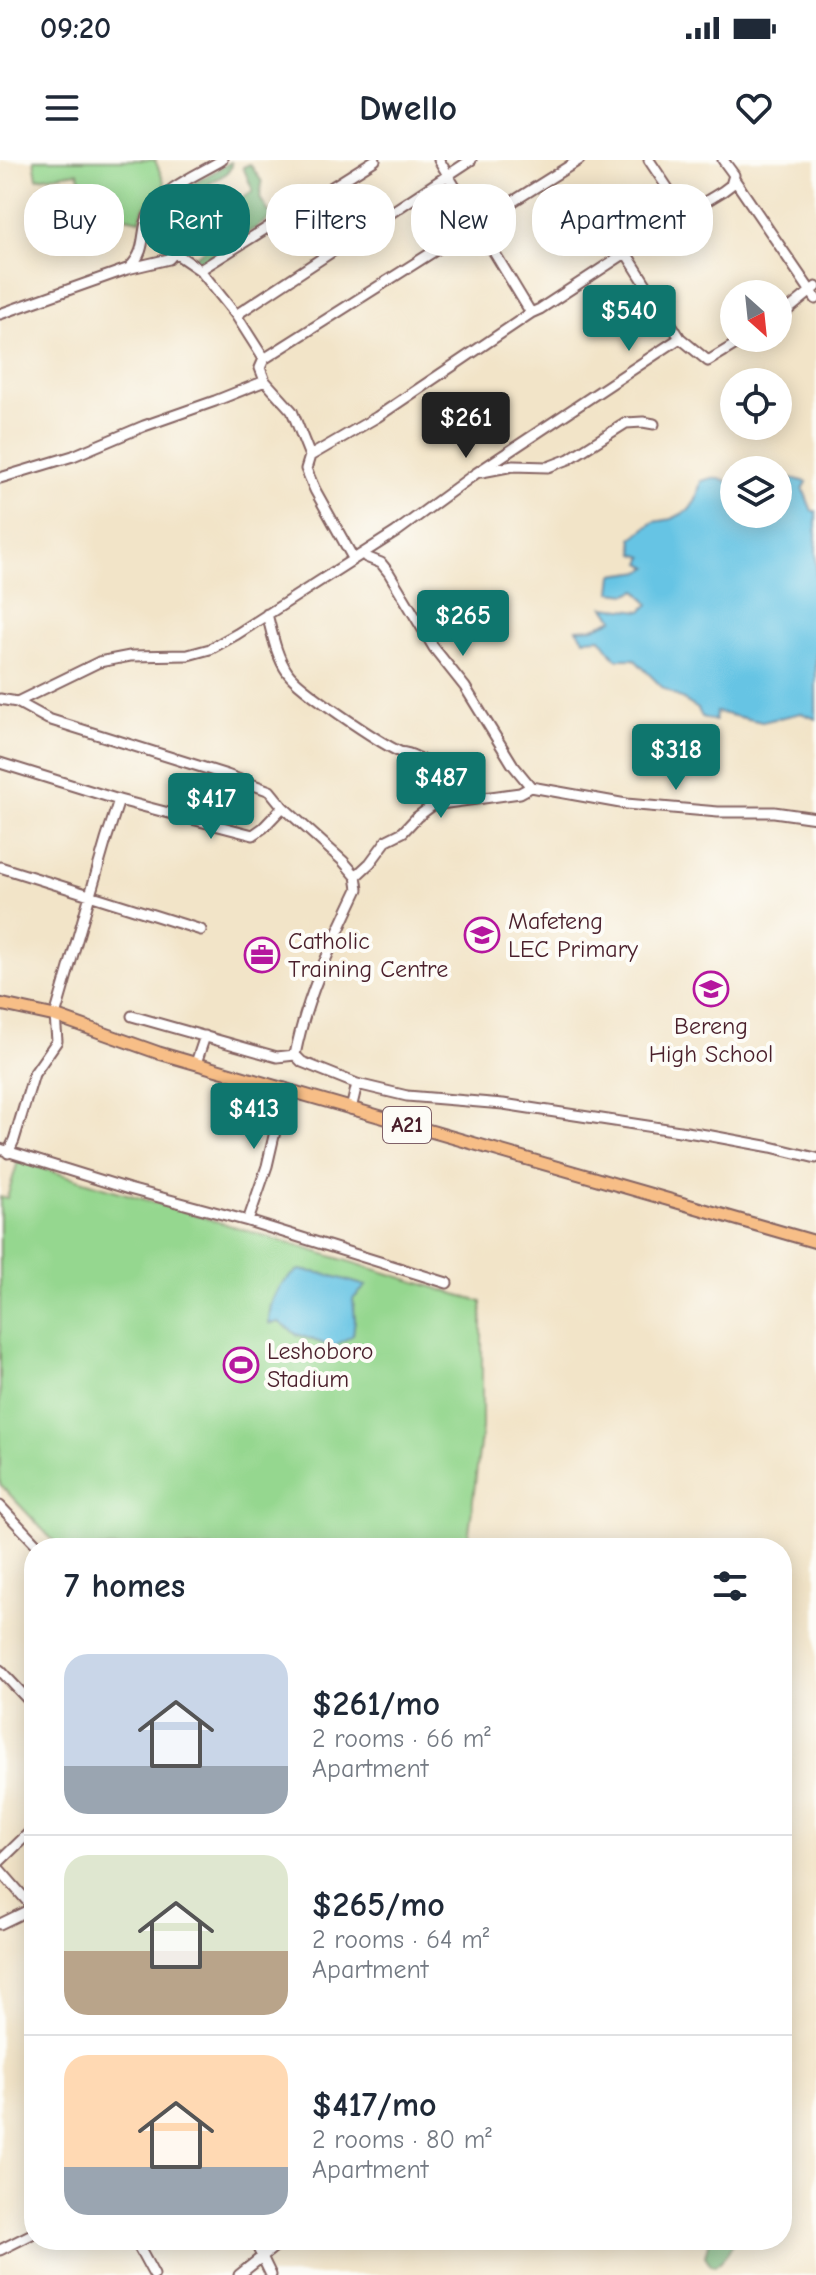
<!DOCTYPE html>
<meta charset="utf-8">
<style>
:root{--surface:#fff;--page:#f6f6f7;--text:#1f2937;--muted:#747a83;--line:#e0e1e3;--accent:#0f766e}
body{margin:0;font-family:"Comic Neue",sans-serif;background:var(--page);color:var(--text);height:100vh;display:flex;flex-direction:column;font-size:30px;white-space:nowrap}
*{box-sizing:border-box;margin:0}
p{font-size:26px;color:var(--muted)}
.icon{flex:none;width:44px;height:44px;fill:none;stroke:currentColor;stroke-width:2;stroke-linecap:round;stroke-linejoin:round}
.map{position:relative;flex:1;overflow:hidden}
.details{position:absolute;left:24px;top:1378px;width:768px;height:712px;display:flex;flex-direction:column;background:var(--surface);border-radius:32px;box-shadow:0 4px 20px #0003}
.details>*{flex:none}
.top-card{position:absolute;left:24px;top:24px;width:768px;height:72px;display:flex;gap:16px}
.needle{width:52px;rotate:153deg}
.tools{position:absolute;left:720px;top:120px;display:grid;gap:16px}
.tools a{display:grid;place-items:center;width:72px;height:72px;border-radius:50%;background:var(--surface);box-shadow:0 4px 20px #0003;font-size:40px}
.price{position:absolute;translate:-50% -68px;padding:0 18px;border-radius:8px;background:var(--accent);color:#fff;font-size:26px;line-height:52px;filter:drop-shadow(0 2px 4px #0008)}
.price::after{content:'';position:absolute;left:50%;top:48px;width:24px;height:18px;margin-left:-12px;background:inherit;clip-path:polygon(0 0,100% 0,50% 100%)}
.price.current{background:#222;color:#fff}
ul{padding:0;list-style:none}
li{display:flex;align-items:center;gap:24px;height:200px;padding:0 40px}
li+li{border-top:2px solid var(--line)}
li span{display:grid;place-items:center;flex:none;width:224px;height:160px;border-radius:24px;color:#555}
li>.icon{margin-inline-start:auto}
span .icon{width:96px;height:96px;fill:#fffc;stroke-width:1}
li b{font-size:34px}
h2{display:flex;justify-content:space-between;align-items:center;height:96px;padding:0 40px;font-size:34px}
.pill{padding:0 28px;border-radius:32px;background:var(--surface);box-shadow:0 4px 20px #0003;font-size:28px;line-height:72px}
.pill.current{background:var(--accent);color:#fff}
.status{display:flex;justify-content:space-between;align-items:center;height:56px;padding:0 40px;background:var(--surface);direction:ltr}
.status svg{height:22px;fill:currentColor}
header{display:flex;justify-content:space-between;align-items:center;height:104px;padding:0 40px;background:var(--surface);font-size:36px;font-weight:600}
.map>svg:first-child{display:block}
.green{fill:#95d78f;stroke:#707b5d;stroke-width:2}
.forest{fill:#78b87a;stroke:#616c52;stroke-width:2}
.water{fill:#66c4e4;stroke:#587288;stroke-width:2}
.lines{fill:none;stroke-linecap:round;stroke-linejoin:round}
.minor-casing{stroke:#856462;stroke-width:13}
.major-casing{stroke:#856462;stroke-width:15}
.minor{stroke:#fff;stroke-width:9}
.major{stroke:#f7be87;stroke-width:11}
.labels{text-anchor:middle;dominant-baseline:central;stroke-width:8;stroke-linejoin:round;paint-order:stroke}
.shield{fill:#fdfcf7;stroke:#806168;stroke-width:2}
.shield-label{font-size:22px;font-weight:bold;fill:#4a1f2b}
.poi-label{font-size:24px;fill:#4a1f2b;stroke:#fdfcf7;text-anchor:start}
</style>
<div class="status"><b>09:20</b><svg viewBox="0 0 49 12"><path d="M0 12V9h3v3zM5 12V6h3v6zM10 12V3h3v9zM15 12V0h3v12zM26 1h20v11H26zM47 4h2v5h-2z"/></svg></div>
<header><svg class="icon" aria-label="menu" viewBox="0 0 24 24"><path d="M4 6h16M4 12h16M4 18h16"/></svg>Dwello<svg class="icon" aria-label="heart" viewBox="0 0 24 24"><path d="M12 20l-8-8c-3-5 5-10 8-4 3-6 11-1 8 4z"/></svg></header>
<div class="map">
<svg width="816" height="2115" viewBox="0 0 816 2115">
<rect width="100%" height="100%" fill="#fdfcf7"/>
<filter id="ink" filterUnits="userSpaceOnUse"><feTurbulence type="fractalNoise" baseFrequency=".0125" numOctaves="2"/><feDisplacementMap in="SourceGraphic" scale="16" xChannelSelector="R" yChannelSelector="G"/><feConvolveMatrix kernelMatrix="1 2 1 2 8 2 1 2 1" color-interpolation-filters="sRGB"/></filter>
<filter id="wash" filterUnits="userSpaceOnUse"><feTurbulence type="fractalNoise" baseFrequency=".006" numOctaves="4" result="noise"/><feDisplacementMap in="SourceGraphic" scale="32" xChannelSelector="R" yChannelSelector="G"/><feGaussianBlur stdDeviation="1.8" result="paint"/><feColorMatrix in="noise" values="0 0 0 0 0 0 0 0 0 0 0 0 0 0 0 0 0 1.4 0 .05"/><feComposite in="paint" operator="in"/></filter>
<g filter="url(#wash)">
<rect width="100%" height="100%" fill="#f2e4c8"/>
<!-- green -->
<path class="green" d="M34,0h121l10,24 -21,23 -4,13 -49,-10 -13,-38 -41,6z
M18,1001l464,141v126l-15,120h-407l-60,-64v-287l7,1z"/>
<!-- forest -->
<path class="forest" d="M231,2l1,4 -5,7 -25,15 7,8 -6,8 -11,-6 -6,-10z
M250,4l12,18 -2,16 12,19 -69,46 -9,-6 18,-12 -3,-6 10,-9 -5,-7 17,-8 1,-11 21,-13 -10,-24z
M709,2080h24c-1,10 -10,20 -18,26l-4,-1 -6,-9z"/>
<!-- water -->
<path class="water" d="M712,318l13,2 9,6v28h6l1,2 6,-2h31v-19l7,-8 7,12 -1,-21 16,4 -4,7 9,22h4v208l-15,-6 -39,9 -46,-10 -1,9 -13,-4 -4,-8 -36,-22 -28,-28h-18l-16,-21 -16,1 -7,-10 16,-1 21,-9 -10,-12 38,4 7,-7 -12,-14 -9,4 -17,-2 2,-17 30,-4 6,-4 -8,-4 3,-6 -9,-3 -3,-16 22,-16 18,-3 17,-9 7,-10 5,-19z
M299,1110l27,4 40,12 -13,13 2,20 -2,16 -20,12 -37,-13 -17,-12 -10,2c0,-27 9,-39 30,-54z"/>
</g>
<g filter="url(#ink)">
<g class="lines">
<!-- minor casing -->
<g class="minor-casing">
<path id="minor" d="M439,0l38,64 102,-64
M649,0l36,54 38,-23 8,-6 3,-10 -11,-15
M734,19l82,120
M175,93l25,17 36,45 28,44
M626,93l54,85 28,23 38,-23
M130,107c19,-19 9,-37 21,-56 14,-24 48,-37 71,-51
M200,110l175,-110
M0,154l127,-45 42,-10c23,-24 -14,-28 -12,-55
M236,155l235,-155
M778,158l38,-31
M310,296l67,-39 154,-104 9,-4 145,-95
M482,312l31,-6 35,1 21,-8 57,-36 17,-1 11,2
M0,318l73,-22 71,-30 71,-25 50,-20
M365,393l1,4 15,6 8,10 45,75 31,39 48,78 18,22 95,17 92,8h56l42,6
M353,398l-38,-68 -9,-21 4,-13 -18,-45 -27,-30 -5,-13 4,-9 213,-135 54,89
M267,454c5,19 9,42 21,59 11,16 92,70 112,79 4,1 8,1 12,3 13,5 52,33 60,44
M0,539l17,3 31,17 179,56 43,16 13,16 60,54 13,15 2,13c-26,55 -51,105 -63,166l7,7 55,22
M17,542l82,-40 31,-6 58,-1 22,-6 27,-15 159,-102 79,-58 205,-136
M0,603l119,37 134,35 10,-7 20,-21
M0,707l201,63
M356,716l14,-13 17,-23 16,-8 14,-15 16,-12 87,-12 11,-6
M132,856l145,41 18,-2
M196,903l9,-27
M351,949l6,-25 50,12 96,8 203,31 65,12 45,11
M0,989l129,40 119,32 199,62
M8,993l6,-13 20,-66 23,-33 -2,-25 51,-176 13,-40
M248,1061l19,-55 18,-78
M0,1346l40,42
M0,1510l34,36
M0,1701l34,-33
M0,1710l34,39
M0,1764l33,-16
M135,2080l19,35
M254,2080l17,35
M0,2090l34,-17
M239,2115l44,-35"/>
</g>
<!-- major casing -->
<g class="major-casing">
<path id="major" d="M0,844l55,12 104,37 657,189"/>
</g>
<!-- minor -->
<use href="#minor" class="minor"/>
<!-- major -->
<use href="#major" class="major"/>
</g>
</g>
<!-- icons -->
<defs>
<g id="school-ring" transform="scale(1.8)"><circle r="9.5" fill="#fdfcf7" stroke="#b5179e" stroke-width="1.5"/><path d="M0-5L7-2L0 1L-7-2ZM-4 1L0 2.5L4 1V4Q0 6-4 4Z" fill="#b5179e"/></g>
<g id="office-ring" transform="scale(1.8)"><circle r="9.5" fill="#fdfcf7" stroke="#b5179e" stroke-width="1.5"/><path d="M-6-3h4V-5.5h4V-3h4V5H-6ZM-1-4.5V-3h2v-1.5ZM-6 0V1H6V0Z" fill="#b5179e"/></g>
<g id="stadium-ring" transform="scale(1.8)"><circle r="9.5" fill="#fdfcf7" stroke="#b5179e" stroke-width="1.5"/><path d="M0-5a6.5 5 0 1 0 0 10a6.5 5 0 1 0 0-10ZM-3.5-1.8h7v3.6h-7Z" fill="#b5179e"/></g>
</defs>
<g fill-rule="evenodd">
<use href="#school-ring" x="482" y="775"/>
<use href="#office-ring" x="262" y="795"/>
<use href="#school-ring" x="711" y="829"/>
<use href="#stadium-ring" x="241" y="1205"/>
</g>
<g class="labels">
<!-- shield labels -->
<rect class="shield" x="383" y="947" width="48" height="36" rx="6"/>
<g class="shield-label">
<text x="407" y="965">A21</text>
</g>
<!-- poi labels -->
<g class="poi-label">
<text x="508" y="761">Mafeteng<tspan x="508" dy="28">LEC Primary</tspan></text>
<text x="288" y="781">Catholic<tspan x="288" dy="28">Training Centre</tspan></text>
<text x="711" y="866" text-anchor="middle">Bereng<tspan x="711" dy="28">High School</tspan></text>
<text x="267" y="1191">Leshoboro<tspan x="267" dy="28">Stadium</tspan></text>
</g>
</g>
</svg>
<div class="tools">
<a><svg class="needle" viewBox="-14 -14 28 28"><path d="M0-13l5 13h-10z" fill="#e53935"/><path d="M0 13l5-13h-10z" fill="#747a83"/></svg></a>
<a><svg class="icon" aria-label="locate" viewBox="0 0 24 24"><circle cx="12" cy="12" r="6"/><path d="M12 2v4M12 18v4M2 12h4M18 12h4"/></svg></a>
<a><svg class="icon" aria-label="layers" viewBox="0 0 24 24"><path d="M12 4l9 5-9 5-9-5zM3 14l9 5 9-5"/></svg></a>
</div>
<b class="price" style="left:629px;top:193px">$540</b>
<b class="price current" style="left:466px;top:300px">$261</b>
<b class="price" style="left:463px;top:498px">$265</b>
<b class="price" style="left:676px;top:632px">$318</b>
<b class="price" style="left:441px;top:660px">$487</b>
<b class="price" style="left:211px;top:681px">$417</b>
<b class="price" style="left:254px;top:991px">$413</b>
<div class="top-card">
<a class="pill">Buy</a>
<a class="pill current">Rent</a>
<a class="pill">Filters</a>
<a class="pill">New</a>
<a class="pill">Apartment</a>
</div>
<section class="details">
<h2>7 homes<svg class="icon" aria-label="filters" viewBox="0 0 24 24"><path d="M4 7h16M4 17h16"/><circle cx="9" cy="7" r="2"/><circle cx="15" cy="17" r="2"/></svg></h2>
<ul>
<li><span style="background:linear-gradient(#c9d6e8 70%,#9aa5b1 0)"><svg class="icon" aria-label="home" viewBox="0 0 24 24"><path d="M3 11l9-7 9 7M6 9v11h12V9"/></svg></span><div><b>$261/mo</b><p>2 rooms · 66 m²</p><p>Apartment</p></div></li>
<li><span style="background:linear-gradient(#dfe7d0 60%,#b9a48a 0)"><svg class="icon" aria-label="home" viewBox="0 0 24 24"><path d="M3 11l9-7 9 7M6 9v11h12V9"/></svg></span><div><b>$265/mo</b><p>2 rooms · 64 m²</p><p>Apartment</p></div></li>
<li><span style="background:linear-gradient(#ffd9b3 70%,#9aa5b1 0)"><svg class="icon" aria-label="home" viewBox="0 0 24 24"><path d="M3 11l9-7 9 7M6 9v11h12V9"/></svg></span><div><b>$417/mo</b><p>2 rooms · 80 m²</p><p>Apartment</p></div></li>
</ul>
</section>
</div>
